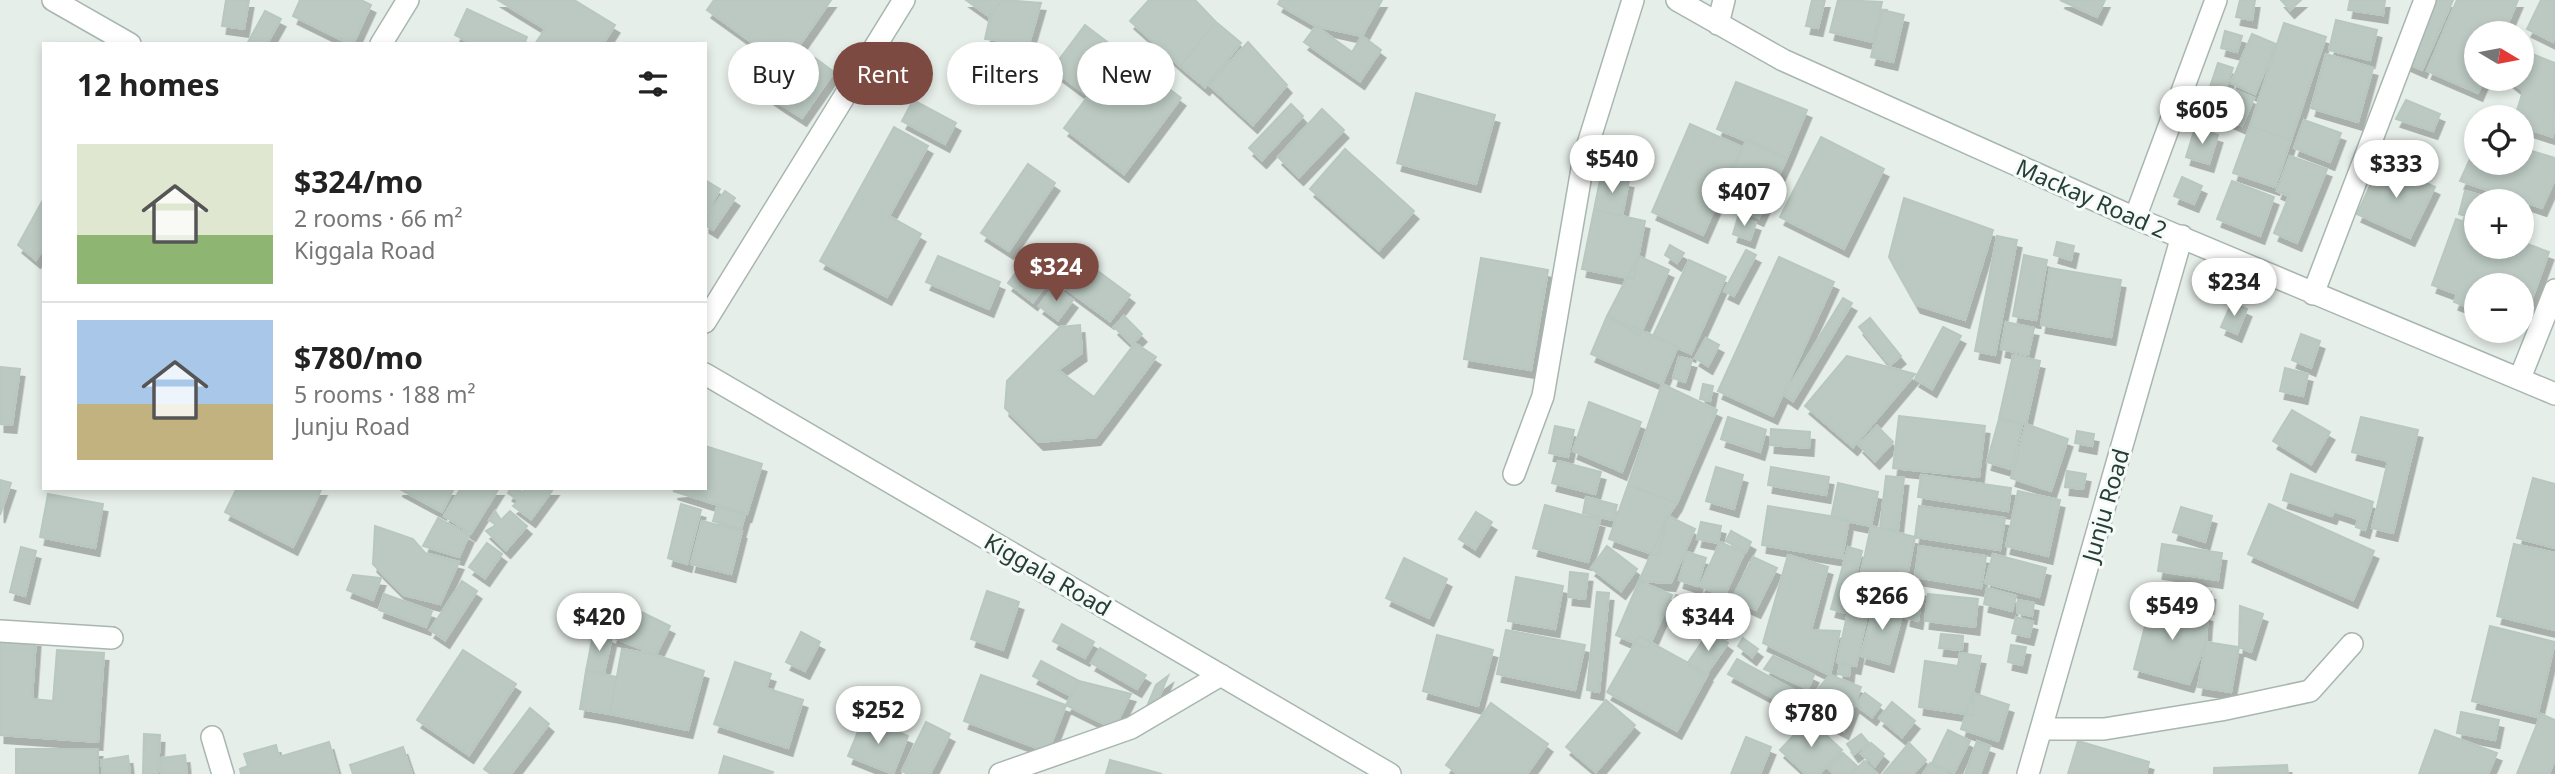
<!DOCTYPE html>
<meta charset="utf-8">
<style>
:root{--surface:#fff;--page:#f2f2f2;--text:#222;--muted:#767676;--line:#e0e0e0;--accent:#7c4a41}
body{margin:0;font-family:"Noto Sans",sans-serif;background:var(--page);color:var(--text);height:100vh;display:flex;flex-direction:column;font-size:26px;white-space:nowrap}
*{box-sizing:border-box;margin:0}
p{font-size:23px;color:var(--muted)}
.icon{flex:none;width:38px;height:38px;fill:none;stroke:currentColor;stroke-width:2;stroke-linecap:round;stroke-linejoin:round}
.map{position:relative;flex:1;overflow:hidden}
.drawer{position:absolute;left:42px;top:42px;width:665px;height:448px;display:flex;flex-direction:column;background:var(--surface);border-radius:0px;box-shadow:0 4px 10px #0003}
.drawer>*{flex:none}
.hud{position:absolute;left:728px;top:42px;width:665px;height:63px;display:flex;gap:14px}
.needle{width:46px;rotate:100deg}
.fabs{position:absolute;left:2464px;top:21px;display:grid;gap:14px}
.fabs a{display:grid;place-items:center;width:70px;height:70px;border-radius:50%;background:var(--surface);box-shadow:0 4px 10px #0003;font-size:35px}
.price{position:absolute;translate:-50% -60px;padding:0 16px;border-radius:24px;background:#fff;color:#222;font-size:23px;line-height:46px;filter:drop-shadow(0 2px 4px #0008)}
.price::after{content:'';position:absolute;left:50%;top:42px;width:21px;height:16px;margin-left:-10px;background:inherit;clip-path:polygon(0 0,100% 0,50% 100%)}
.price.selected{background:var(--accent);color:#fff}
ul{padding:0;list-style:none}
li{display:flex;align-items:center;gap:21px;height:175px;padding:0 35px}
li+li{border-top:2px solid var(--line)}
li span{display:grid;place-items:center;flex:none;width:196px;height:140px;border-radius:0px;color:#555}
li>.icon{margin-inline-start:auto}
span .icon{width:84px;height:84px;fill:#fffc;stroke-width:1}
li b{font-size:30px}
h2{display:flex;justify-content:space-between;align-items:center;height:84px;padding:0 35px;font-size:30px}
.pill{padding:0 24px;border-radius:32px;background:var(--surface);box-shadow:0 4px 10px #0003;font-size:24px;line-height:63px}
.pill.selected{background:var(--accent);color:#fff}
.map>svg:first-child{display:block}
.building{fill:#bbc9c2;stroke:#b8c7c0;stroke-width:2;filter:url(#shadow)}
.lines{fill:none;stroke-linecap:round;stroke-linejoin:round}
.minor-casing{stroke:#a8b6b0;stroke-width:24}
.minor{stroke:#fff;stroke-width:21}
.labels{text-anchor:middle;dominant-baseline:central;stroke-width:6;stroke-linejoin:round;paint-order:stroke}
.street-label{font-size:23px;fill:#253f36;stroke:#f6faf8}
</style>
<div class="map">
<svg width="2555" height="774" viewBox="0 0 2555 774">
<defs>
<filter id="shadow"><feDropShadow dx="4.5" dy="8" stdDeviation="0" flood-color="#0004"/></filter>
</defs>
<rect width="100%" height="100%" fill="#e6eee9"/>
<!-- building -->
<path class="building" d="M226,0h23l-5,29 -22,-3z
M300,0h61l10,5 -18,39h-3l-57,-28z
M498,0h76l41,25 -12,19h-68l10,-15z
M714,0h117l-46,66 -78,-56z
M966,0h36l-12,17z
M1002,0l39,3 -12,41 -44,-5 5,-22z
M1149,0h46l21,22 -36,44 -50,-45z
M1280,0h102l-20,36 -46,-10 -38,-22z
M1812,0h13l-7,28 -12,-2z
M1838,0l44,2 -9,40 -43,-10z
M2060,0h45l-8,17z
M2240,0h15l-3,20 -16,-3z
M2281,0h20l-11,10z
M2350,0h35l-2,15 -35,-5z
M2431,0h22l-31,70 -18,-8z
M2457,0h61l-14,33h-28v46h8l-6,14 -51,-22z
M2541,0h14l-2,42 -26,-13z
M467,9l60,28 -3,7h-51l-18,-9z
M1882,10l22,5 -11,47 -22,-5z
M265,11l16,8 -14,25h-20z
M2336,20l41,10 -7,30 -41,-10z
M1216,22l25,21 -36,44 -25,-21z
M2284,23l42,14 -35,103 -41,-14z
M1085,25l96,73 -57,76 -60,-46 24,-32 -36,-27z
M1316,26l36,26 10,-16 19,14 -21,31 -56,-39z
M2225,31l17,5 -5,16 -16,-4z
M2252,34l24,10 -21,50 -24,-11z
M1248,42l39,43 -34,40 -44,-40z
M2522,50l33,13 -2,74 -31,-10v-10h-7l8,-26 -15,-12h14z
M2326,54l47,14 -15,54 -47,-14z
M815,58l19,14 -32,46 -20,-13z
M2218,63l15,5 -16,45 -14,-5z
M777,66l21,15 -16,24 -22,-15z
M1736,82l71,28 -20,48 -70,-29z
M2232,89l22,9 -12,28 -23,-10z
M1416,93l79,22 -19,69 -79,-21z
M913,100l43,23 -11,21 -43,-23z
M2406,100l34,14 -7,17 -37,-12z
M1291,104l12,12 -41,44 -13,-12z
M1322,109l22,21 -45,47 -21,-20z
M2304,120l37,13 -11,29 -36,-14z
M1690,124l52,23 -39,88 -51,-23z
M2250,126l41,14 -16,47 -42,-14z
M894,127l34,19 -39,70 32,18 -34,63 -67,-36z
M2195,128l23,7 -9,29 -23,-7z
M1821,137l63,32 -40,80 -64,-32z
M1747,139l40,19 -28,60 -40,-19z
M2476,146v17h46v-15l33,10v21l-13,29 -82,-27z
M1345,149l69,62 -35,39 -69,-61z
M2290,156l37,13 -30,74 -23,-10 15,-37 -12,-5z
M2381,162l54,25 -25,51 -53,-24z
M1028,164l27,19 -46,68 -28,-18z
M1601,175l28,5 -7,36 -28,-6z
M2182,177l20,9 -8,18 -20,-8z
M705,180l15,9 -15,27z
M2232,181l42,16 -14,39 -43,-17z
M725,191l10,7 -22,32 -8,-5v-6z
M2465,191l29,8 -18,2v18l-17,-5z
M44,198v49l-8,13 -18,-15z
M1904,198l89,32 -28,90 -49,-15 -27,-48z
M1594,210l51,11 -11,58 -52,-10z
M1738,217l18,6 -6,17 -17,-6z
M2456,219l20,7v21h46v-5l27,10 -24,66 -3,-1v-32h-46v25l-22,-8 3,-8 -25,-9z
M1997,236l20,4 -22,115 -20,-4z
M2057,242l17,4 -3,14 -17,-5z
M1670,245l14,8 -7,10 -12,-8z
M1746,250l10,5 -22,41 -10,-5z
M2024,255l23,5 -11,60 -23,-4z
M938,256l62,26 -11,27 -63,-27z
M1638,256l31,14 -29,65 -33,-19z
M1079,257l51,38 -20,26 -50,-37z
M1779,257l55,25 -61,134 -55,-25z
M1481,258l67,12 -17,100 -67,-11z
M1025,260l26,18 -18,24 -25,-19z
M1689,260l37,17 -35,77 -38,-18z
M2050,268l71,12 -10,57 -70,-12z
M1054,286l19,14 -15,20 -19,-14z
M1843,298l9,5 -59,98 -9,-6z
M2232,302l15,7 -10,25 -16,-7z
M1124,316l18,18 -10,10 -18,-17z
M1607,316l71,30 -16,38 -71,-30z
M1870,318l31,38 -11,9 -31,-38z
M2006,322l28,6 -6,27 -27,-6z
M1080,325l2,28 -24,17 36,27 41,-54 21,14 -60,80 -57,5 -34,-34 2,-27 53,-54z
M1943,327l18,9 -29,53 -17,-10z
M2301,334l19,7 -9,27 -19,-8z
M1706,338l13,7 -11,21 -13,-8z
M2013,355l27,6 -14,63 -27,-6z
M1847,356l68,18 -62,73 -48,-41z
M1679,357l13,3 -7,22 -12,-4z
M0,367l20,2 -8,56 -12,-1z
M2285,368l23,6 -5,22 -23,-5z
M1662,384l55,26 -40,93 -49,-18z
M1703,384l10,2 -3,15 -10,-2z
M1589,402l52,20 -19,50 -49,-21z
M2292,410l38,22 -19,32 -38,-23z
M1899,416l86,10 -6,51 -86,-9z
M1728,417l38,13 -6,22 -39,-13z
M2361,417l57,13 -25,103 -21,-5 16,-67 -36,-9z
M1999,419l23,6 -11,44 -24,-7z
M2026,424l42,15 -17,52 -40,-13z
M1555,426l19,4 -6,27 -19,-4z
M1877,426l16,16 -18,19 -16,-16z
M1771,429l39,3 -1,16 -39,-3z
M2077,431l17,3 -2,12 -17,-3z
M705,446l57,18 -15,50 -74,-23 32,-3z
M1558,461l43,11 -6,22 -43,-11z
M1716,467l27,8 -9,34 -28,-8z
M1771,467l58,10 -3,18 -58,-10z
M2067,471l19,3 -3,15 -18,-2z
M2291,474l82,28 -8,28 -9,-3 2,-8 -24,-8 -2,5 -49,-16z
M1921,475l90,13 -3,23 -90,-14z
M1886,476l18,2 -6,52 -18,-2z
M2533,478l22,6v64l-38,-10z
M0,480l11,3 -11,32z
M1838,483l40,9 -7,34 -40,-8z
M1628,485l49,18 -9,13 -10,40 -49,-17z
M237,488h85l-29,59 -68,-35z
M398,488h56l-12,24z
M461,488h38l-28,45 -27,-17z
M511,488l12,4 3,-4h28l-23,31 -18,-13 6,-5 -11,-8z
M2018,491l42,9 -12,56 -42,-10z
M48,494l55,10 -8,44 -55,-11z
M1586,497l31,8 -4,15 -30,-7z
M681,504l20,6 -14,54 -19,-6z
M2269,504l105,47 -21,49 -105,-46z
M1545,505l55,15 -12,42 -55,-14z
M1768,506l81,13 -7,39 -80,-13z
M1919,506l86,12 -5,32 -85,-13z
M717,507l28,8 -4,14 -28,-8z
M2181,507l31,9 -7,26 -32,-10z
M495,511l6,9 9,-9 17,15 -21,24 -20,-19 10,-6 -7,-5z
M1476,512l16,10 -17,27 -16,-10z
M1668,516l27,13 -24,54 -32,-2z
M438,518l31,17 -10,22 -36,-11z
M702,521l40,10 -11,43 -40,-10z
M1701,522l20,4 -3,17 -21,-4z
M375,526l38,13 12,14 34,9 -19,42 -36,-9 -31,-31z
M1871,526l44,11 -13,64 -45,-9z
M1731,531l20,11 -5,10 -20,-11z
M1720,542l24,11 -20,44 -24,-11z
M487,543l15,11 -17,24 -16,-11z
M2162,544l60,9 -4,27 -60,-9z
M2514,544l41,9v77l-58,-14z
M1607,546l30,23 -16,22 -30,-23z
M1919,546l67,10 -5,32 -66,-11z
M21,547l15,4 -11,45 -15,-4z
M1848,547l14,4 -16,62 -15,-4z
M1687,552l19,6 -9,28 -18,-6z
M1993,554l53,14 -7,29 -54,-14z
M1788,555l40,12 -17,63 29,1 -10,44 -67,-32z
M1753,557l24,11 -21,42 -24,-11z
M1404,558l43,21 -18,39 -43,-20z
M1570,572l18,2 -3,25 -17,-2z
M353,575l28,3 -8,22 -26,-10z
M1516,577l47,9 -8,43 -47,-8z
M462,581l15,10 -32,49 -15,-10z
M1639,581l33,14 -24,54 -32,-14z
M2163,583l48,9 -2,14 -49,-9z
M1911,586l12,3 -5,32 -12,-3z
M1987,588l29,8 -4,15 -28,-7z
M987,591l32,11 -16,48 -32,-11z
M1597,592l12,1 -10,99 -12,-2z
M384,594l48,17 -6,16 -47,-17z
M1928,594l50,5 -3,28 -50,-6z
M1676,595l53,18 -6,18 -53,-18z
M1877,596l26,16 -14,52 -28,-8z
M1851,597l19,4 -14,65 -19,-4z
M2152,599l56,15 -2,28 -17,42 -55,-15z
M2018,600l16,3 -2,13 -15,-3z
M625,604l45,22 -14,29 -44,-18z
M2240,606l23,8 -12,38 -12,-5z
M2016,617l17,5 -4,15 -17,-4z
M1062,624l32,18 -9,16 -32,-17z
M2490,626l65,16 -18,75 -65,-16z
M594,630l18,7 -8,36 -18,-2z
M1506,630l79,15 -10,45 -78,-16z
M1710,630l18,13 -23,33 -18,-12z
M801,632l19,10 -15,29 -19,-9z
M1941,634l22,2 -1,14 -23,-2z
M1437,635l56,15 -15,56 -55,-15z
M1639,636l69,38 -31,57 -70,-39z
M0,637l36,2 -4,60 21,2 4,-51 47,3 -6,89 -98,-7z
M1743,638l15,11 -6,8 -14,-11z
M2206,642l33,5 -8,45 -33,-5z
M2011,645l15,2 -4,18 -14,-3z
M1100,648l46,27 -9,14 -46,-26z
M622,649l34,6 48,16 -16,59 -78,-16z
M463,650l53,34 -47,71 -52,-35z
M1960,653l21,3 -8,37v22l-54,-8 6,-46 33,5z
M1773,656l41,19 -6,14 -44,-20z
M1737,659l66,36 -13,12 -62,-33z
M1041,661l38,20 -8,15 -38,-20z
M735,662l36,12 -5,14 37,12 -15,48 -74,-24z
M1840,664l10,2 -1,10 -11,-2z
M586,671l31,6 -7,37 -30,-5z
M981,675l85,30 -18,47 -84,-31z
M1830,675l31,12 -17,44 -43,-23z
M1168,676l-10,24 -10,4 8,-19z
M1079,681l52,13 -17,35 -48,-24z
M1865,693l16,12 -9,12 -16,-12z
M1973,693l36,12 -11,36 -37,-12z
M1606,700l29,25 -39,47 -30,-25z
M1892,702l23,19 -13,16 -23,-19z
M1491,703l57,41 -21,30h-69l-12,-9z
M530,708l19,16 -38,50h-20l-7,-5z
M2461,712l38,8 -4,20 -38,-7z
M2541,714l14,6v39l-6,15h-32z
M864,717l44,19 -15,38 -45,-18z
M1809,719l33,31 -23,24h-13l-26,-24z
M926,722l24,12 -20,40h-22l-6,-3z
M1948,730l22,11 -16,32 -22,-10z
M2435,730l62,23 -9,21h-69z
M144,734l16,1 -2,39h-15z
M1861,734l8,9 -15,11 -7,-10z
M1746,737l25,10 -11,27h-29z
M1977,741l13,5 -10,28h-15z
M2078,741l71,21 -3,12h-78z
M329,742l9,32h-97l-1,-5 8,-3 -4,-12 32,-9 3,12z
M1871,743l13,11 -9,12 -14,-12z
M1909,743l17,17 -13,14h-30z
M403,747l9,27h-59l-3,-9z
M16,749h82v25h-82z
M1843,753l14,13 -8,8h-15l-6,-6z
M185,755l2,19h-25l-2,-16z
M128,756l2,18h-27l-2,-14z
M724,756l49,16 -1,2h-53z
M1110,760l52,14h-56z
M1864,761l13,13h-25z
M1930,763l18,11h-25z
M2287,765l1,9h-74v-6z"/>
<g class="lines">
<!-- minor casing -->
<g class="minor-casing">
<path id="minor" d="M53,0l77,44
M1677,0l106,60 352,158 420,176
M1718,24l6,-24
M381,44l27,-44
M2135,218l81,-218
M2313,294l112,-294
M705,322l199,-322
M705,374l685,400
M2520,378l35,-88
M1514,474l29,-78 41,-239 49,-157
M0,631l112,7
M2041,729h63l117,-19 89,-19 42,-47
M212,737l11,37
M1000,774l131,-46 90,-53
M2028,774l154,-538"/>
</g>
<!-- minor -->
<use href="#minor" class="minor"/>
</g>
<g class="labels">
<!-- street labels -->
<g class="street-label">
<text transform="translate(2092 198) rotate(24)">Mackay Road 2</text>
<text transform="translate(2105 505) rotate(-74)">Junju Road</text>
<text transform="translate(1048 574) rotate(30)">Kiggala Road</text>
</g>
</g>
</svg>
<div class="fabs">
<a><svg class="needle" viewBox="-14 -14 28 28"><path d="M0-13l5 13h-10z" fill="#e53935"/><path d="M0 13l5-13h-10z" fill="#767676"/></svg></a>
<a><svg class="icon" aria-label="locate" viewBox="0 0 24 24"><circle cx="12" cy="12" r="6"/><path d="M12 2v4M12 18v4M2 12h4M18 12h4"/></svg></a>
<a>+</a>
<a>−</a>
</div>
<b class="price" style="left:2202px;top:146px">$605</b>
<b class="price" style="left:1612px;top:195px">$540</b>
<b class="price" style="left:2396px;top:200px">$333</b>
<b class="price" style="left:1744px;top:228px">$407</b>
<b class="price selected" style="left:1056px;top:303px">$324</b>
<b class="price" style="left:2234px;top:318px">$234</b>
<b class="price" style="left:1882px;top:632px">$266</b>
<b class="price" style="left:2172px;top:642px">$549</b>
<b class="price" style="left:599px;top:653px">$420</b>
<b class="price" style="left:1708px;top:653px">$344</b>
<b class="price" style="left:878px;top:746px">$252</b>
<b class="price" style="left:1811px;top:749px">$780</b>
<div class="hud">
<a class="pill">Buy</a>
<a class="pill selected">Rent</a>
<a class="pill">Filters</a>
<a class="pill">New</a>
</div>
<section class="drawer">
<h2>12 homes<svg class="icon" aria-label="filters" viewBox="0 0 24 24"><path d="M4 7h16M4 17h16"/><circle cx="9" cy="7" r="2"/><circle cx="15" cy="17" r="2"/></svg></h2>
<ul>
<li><span style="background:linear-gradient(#dfe7d0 65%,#8fb573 0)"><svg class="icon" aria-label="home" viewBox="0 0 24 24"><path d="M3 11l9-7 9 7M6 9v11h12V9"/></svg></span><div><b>$324/mo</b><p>2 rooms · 66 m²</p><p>Kiggala Road</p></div></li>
<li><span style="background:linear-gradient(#a9c7e8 60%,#c2b280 0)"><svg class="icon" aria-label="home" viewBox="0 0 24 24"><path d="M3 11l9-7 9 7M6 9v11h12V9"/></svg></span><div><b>$780/mo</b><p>5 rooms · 188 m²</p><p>Junju Road</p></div></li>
</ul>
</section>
</div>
